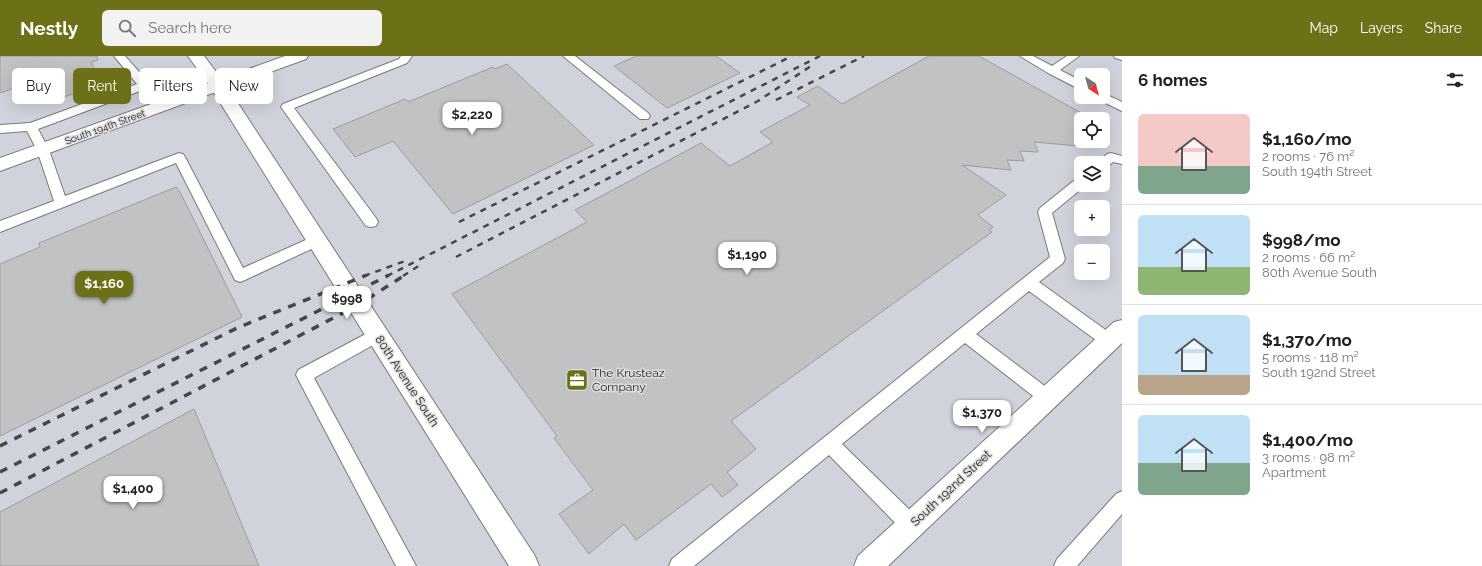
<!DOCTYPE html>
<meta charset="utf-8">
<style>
:root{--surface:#fff;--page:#f2f2f2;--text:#202124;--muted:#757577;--line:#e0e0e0;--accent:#6c7118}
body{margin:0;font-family:Raleway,sans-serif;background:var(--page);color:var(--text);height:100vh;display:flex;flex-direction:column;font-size:15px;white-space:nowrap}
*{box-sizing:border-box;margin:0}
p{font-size:13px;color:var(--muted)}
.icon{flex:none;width:22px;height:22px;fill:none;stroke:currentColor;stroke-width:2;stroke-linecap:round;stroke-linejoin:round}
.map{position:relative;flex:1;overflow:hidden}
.details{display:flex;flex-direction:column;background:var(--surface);width:360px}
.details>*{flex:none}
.guide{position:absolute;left:12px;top:12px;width:380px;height:36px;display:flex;gap:8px}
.needle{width:26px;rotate:144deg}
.controls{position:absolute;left:1074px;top:12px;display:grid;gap:8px}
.controls a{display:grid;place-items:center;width:36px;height:36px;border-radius:6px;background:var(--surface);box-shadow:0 4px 16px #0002;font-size:20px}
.price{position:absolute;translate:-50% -34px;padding:0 9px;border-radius:8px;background:#fff;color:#222;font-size:13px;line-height:26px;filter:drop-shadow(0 1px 2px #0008)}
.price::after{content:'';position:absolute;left:50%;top:24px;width:12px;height:9px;margin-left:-6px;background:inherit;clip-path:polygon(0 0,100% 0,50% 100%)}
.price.active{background:var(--accent);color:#fff}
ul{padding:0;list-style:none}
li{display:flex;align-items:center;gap:12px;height:100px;padding:0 16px}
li+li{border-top:1px solid var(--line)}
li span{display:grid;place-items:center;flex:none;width:112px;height:80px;border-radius:6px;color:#555}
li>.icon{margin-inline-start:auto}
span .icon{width:48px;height:48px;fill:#fffc;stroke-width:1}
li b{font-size:17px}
h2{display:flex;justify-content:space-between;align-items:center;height:48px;padding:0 16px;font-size:17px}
.pill{padding:0 14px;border-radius:6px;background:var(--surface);box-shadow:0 4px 16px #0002;font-size:14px;line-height:36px}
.pill.active{background:var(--accent);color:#fff}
header{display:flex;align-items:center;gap:24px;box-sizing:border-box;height:56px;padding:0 20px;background:var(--accent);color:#fff}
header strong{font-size:19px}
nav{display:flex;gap:22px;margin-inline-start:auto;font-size:14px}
.search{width:280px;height:36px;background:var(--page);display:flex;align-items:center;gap:10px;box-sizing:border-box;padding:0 14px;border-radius:6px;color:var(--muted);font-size:15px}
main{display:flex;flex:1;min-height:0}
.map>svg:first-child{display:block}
.built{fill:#d0d3db;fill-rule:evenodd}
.building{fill:#c1c2c3;stroke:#9b9c9d}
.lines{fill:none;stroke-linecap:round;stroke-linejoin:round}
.service-casing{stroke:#7a7a7b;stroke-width:2}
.minor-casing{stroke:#7a7a7b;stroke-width:2}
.tertiary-casing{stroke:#7a7a7b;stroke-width:2}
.service{fill:#fff;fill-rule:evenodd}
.minor{fill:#fff;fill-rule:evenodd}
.tertiary{fill:#fff;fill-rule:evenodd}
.rail-far1{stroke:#474748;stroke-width:2.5;stroke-dasharray:6 6;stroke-linecap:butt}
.rail{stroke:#474748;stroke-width:3.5;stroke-dasharray:8 8;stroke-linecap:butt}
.labels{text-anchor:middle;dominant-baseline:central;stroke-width:3;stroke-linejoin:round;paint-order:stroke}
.far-street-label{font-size:10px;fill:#242525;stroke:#dededf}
.poi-label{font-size:12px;fill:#242525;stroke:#dededf;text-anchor:start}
.street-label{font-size:12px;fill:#242525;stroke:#dededf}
</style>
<header>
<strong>Nestly</strong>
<div class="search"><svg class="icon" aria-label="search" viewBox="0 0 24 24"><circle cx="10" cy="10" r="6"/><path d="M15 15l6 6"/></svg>Search here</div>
<nav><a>Map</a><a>Layers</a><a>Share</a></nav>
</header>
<main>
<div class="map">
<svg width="1122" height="510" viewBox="0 0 1122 510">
<rect width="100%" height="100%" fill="#dededf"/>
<!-- built -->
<path class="built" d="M0,0h1122v510h-1122zM1081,19h22v22h-22zM1081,63h22v22h-22zM1081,107h22v22h-22zM1081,151h22v22h-22zM1081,195h22v22h-22z"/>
<!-- building -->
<path class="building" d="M0,0h97l1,4 -7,2 11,22 -38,13 -10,-23 -54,19z
M636,0h80l24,17 -73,35 -53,-42z
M929,0h50l113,63h-11v22h4l-7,5 -44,-4 4,10 -18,-1 4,10 -17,-1 4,10 -49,-5 44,30 -28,20 15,12 -4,3 3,2 -261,189 25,28 -29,23 11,13 -16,12 -11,-13 -75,56 -12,-16 -35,30 -30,-40 34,-24 -39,-52 3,-2 -105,-142 135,-72 -12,-12 126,-67 29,23 43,-24 -13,-10 50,-27 -13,-8 21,-11 24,18z
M507,8l87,81 -141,69 -60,-73 -38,16 -22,-28 72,-30 3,3 85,-35 2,2z
M176,131l3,3 63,127 -242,119v-172l40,-17 -1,-4z
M194,353l65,157h-259v-54z"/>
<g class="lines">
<!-- service casing -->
<g class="service-casing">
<path id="service" d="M114,0h11l23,26 2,3 -2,3 -110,41 11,21 16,46 114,-43 4,1 2,3 58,111 74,-33 5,1 2,4 -2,4 -77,36 -5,2 -5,-2 -59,-117 -176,69v-11l54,-20 -17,-51 -10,-19 -27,2v-8l30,-2 107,-39z
M401,0h11l-5,7 -113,45 82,110 2,4 -2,4 -5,1 -5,-1 -85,-119 2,-3 116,-45z
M563,0h12l73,57 2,3 -2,3h-8z
M1020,0h13l19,10 15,-10h12l-19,14 21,11v9l-33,-17z
M1114,0h8v4l-7,-2z
M1103,37l19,9v9l-23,-11 -2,-3h6z
M1111,97l11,3v8l-9,-2 -6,5 -4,1v-5h-6l10,-9z
M1081,121v8h5l-34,28 13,46 -2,4 -24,19 75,54 3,5 -3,5 -5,2 -5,-2 -75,-55 -53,43 78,59 2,5 -2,5 -6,2 -6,-2 -77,-60 -123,101 77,75 2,7 -2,7 -7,2 -7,-2 -76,-78 -135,111h-25l3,-7 378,-302 -12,-45 2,-4 36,-29z
M377,272l5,2 3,5 -3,5 -68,38 102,188h-20l-100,-191 2,-5z
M1122,435v23l-45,52h-23l3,-7 59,-65z"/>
</g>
<!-- minor casing -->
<g class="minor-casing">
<path id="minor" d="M285,0h23l-2,3 -306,112v-13z
M1122,264v23l-234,223h-34l4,-10 256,-234z"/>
</g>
<!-- tertiary casing -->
<g class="tertiary-casing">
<path id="tertiary" d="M188,0h16l20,26 311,474 4,10h-30l-298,-478z"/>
</g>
<!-- service -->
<use href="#service" class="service"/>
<!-- minor -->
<use href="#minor" class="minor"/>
<!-- tertiary -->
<use href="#tertiary" class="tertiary"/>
<!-- rail-far1 -->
<path class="rail-far1" d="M776,44l88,-44
M459,166l333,-166
M456,201l302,-156 53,-35
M364,220l41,-15
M387,220l433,-220
M403,220l20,-13"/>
<!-- rail -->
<path class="rail" d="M0,390l237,-118 130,-53
M0,416l389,-197
M0,437l358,-188 47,-30"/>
</g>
<!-- icons -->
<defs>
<g id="office-square" transform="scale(1.15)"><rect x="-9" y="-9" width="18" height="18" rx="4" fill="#6c7118" stroke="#dededf"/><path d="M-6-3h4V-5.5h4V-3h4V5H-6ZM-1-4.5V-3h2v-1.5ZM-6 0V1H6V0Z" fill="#fff"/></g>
</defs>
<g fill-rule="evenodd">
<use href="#office-square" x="577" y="324"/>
</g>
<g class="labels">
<!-- far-street labels -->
<g class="far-street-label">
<text transform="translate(105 71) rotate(-20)">South 194th Street</text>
</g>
<!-- poi labels -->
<g class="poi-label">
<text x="592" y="317">The Krusteaz<tspan x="592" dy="14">Company</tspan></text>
</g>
<!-- street labels -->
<g class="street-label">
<text transform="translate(407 325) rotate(57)">80th Avenue South</text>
<text transform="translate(951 432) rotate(-43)">South 192nd Street</text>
</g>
</g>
</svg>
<div class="controls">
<a><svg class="needle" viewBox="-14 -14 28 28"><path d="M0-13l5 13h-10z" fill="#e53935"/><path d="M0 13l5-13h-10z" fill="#757577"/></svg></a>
<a><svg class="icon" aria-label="locate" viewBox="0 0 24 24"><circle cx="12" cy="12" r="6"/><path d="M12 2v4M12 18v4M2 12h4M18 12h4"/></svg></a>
<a><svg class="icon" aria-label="layers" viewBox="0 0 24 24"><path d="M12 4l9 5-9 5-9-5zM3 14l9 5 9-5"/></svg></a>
<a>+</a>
<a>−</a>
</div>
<b class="price" style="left:472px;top:80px">$2,220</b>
<b class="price" style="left:747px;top:220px">$1,190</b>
<b class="price active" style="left:104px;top:249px">$1,160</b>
<b class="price" style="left:347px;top:264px">$998</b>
<b class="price" style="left:982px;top:378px">$1,370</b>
<b class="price" style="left:133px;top:454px">$1,400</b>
<div class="guide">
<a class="pill">Buy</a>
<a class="pill active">Rent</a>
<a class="pill">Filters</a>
<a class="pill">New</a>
</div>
</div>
<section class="details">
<h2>6 homes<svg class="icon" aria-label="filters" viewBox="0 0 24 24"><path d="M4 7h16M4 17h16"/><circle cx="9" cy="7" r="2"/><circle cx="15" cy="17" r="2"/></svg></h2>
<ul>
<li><span style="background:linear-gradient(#f6c9c9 65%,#7fa58c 0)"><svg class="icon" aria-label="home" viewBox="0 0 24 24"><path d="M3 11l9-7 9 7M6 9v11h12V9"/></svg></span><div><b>$1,160/mo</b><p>2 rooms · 76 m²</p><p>South 194th Street</p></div></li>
<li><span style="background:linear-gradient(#bfe0f5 65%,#8fb573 0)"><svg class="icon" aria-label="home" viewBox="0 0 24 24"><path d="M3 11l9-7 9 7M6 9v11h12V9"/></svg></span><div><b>$998/mo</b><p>2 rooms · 66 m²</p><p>80th Avenue South</p></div></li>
<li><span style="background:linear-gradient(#bfe0f5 75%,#b9a48a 0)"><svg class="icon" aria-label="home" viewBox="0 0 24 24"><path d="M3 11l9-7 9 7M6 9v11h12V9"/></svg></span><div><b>$1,370/mo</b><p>5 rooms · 118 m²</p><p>South 192nd Street</p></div></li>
<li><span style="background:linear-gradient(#bfe0f5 60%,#7fa58c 0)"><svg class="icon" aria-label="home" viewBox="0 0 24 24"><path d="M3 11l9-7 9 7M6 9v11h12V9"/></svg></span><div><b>$1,400/mo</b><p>3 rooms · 98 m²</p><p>Apartment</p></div></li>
</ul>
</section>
</main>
